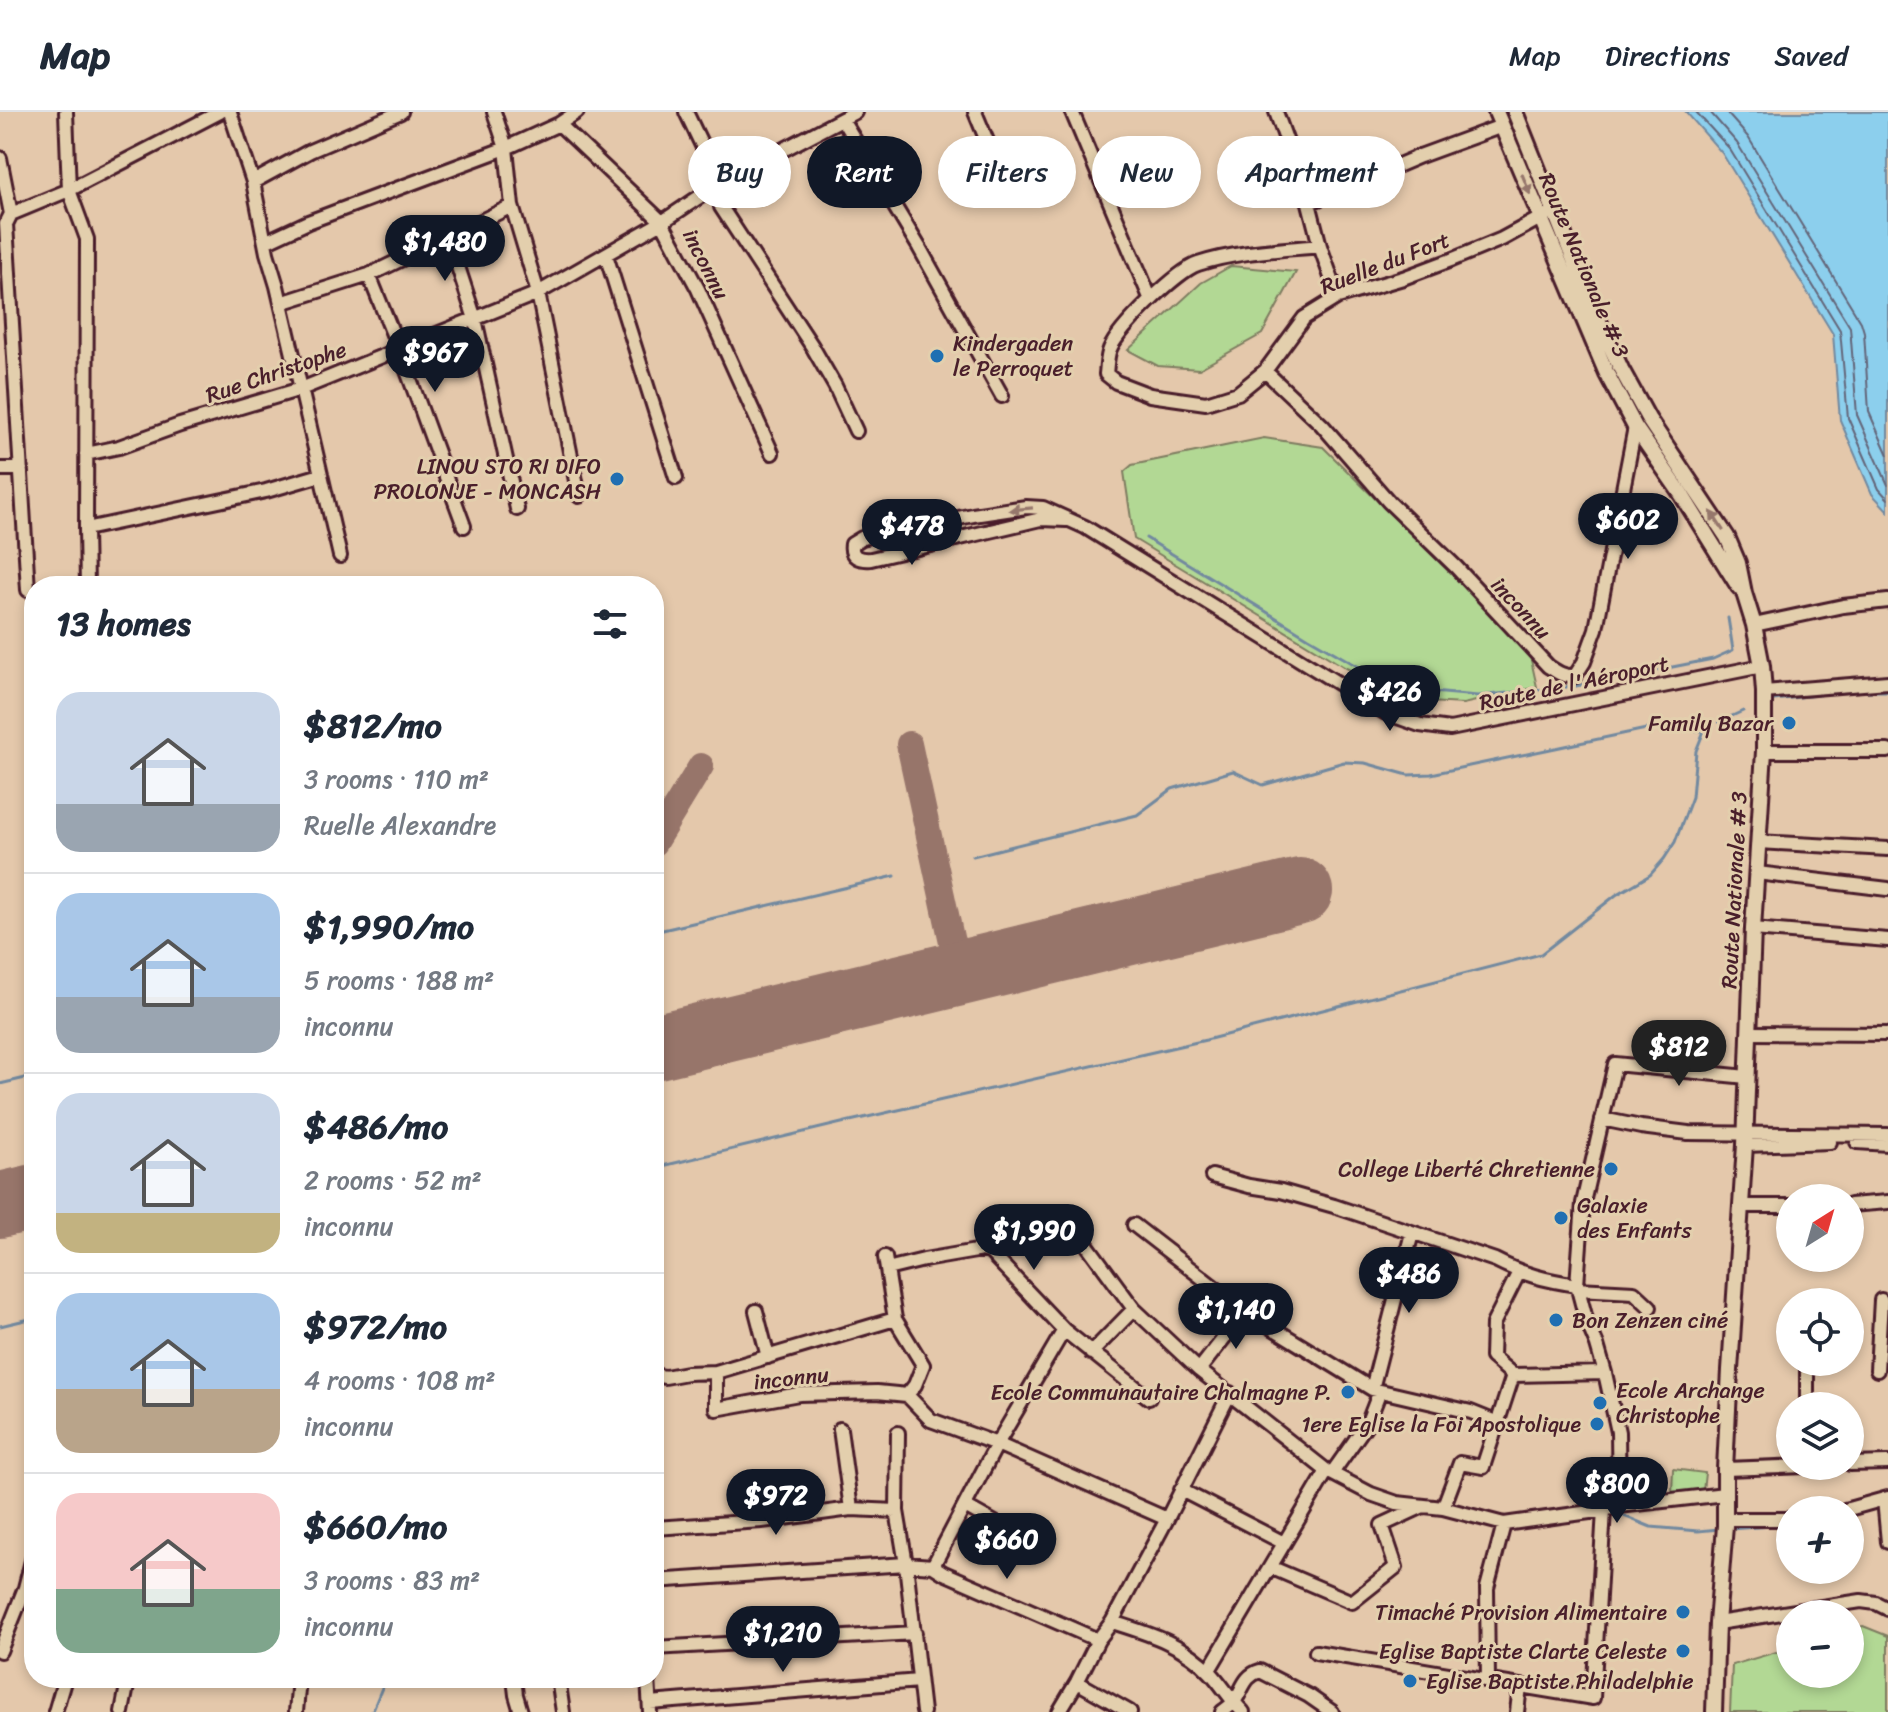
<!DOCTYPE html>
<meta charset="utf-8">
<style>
:root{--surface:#fff;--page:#f6f6f7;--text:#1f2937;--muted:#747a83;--line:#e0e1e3;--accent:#111827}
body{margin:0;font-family:Sriracha,sans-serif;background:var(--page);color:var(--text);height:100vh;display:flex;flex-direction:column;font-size:30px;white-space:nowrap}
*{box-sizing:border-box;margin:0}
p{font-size:26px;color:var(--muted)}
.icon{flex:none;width:44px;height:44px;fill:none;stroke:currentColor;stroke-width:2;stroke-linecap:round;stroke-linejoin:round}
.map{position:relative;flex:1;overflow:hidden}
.panel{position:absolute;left:24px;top:464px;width:640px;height:1112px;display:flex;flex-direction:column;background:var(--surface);border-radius:32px;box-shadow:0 4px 12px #0003}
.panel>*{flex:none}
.banner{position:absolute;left:688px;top:24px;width:760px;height:72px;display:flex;gap:16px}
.needle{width:52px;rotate:37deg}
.fabs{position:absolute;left:1776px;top:1072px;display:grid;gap:16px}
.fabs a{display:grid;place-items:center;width:88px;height:88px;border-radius:50%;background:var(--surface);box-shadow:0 4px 12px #0003;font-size:40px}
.price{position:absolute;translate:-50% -68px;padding:0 18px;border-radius:28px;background:var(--accent);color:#fff;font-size:26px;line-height:52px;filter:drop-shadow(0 2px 4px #0008)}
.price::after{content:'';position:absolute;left:50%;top:48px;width:24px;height:18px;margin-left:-12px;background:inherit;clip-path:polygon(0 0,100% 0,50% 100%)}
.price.current{background:#222;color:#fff}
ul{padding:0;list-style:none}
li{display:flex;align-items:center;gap:24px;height:200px;padding:0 32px}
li+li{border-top:2px solid var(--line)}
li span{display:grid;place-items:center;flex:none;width:224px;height:160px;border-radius:24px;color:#555}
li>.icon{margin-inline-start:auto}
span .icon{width:96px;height:96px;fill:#fffc;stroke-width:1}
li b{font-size:34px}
h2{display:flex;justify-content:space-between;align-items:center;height:96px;padding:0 32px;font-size:34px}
.chip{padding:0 28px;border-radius:36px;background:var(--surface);box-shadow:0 4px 12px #0003;font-size:28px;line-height:72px}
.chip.current{background:var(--accent);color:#fff}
header{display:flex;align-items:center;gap:48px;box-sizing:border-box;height:112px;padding:0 40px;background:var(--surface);border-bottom:2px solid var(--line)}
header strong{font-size:38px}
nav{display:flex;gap:44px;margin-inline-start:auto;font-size:28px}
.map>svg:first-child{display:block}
.green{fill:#b2d894;stroke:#7e7c60;stroke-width:2}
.water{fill:#8ccfed;stroke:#72899f;stroke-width:2}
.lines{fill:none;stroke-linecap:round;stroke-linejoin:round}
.shore{stroke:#646579;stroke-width:2}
.stream{stroke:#72899f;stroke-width:3}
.taxiway{stroke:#97746b;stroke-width:26}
.runway{stroke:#97746b;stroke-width:66}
.minor-casing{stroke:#4a1f2b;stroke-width:18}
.major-casing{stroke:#4a1f2b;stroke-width:20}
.minor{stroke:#e3cfad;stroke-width:12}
.major{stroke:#e3cfad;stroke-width:14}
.oneway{fill:#96776c}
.poi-dot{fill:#1f6fb2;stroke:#e3cfad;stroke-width:3}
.labels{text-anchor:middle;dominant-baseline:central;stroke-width:6;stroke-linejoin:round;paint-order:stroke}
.street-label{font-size:22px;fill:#4a1f2b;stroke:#e3cfad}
.poi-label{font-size:22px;fill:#4a1f2b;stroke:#e3cfad;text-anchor:end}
</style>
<header>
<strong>Map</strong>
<nav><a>Map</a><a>Directions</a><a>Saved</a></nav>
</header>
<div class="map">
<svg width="1888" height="1600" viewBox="0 0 1888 1600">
<rect width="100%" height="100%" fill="#e4c8ab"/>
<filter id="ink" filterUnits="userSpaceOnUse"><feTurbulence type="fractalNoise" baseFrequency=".0125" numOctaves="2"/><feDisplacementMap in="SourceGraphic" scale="16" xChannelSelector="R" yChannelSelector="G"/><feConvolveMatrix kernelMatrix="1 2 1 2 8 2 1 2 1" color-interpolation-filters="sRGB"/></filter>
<g filter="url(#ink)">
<!-- green -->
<path class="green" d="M1231,154l65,6 -34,62 -63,35 -41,-3 -30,-16 73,-67z
M1264,326l59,9 206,204 8,36 -74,17 -52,-3 -65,-33 -212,-129 -10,-67 8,-7z
M1673,1357l32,4 -2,18 -31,2z
M1863,1514l25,10v76h-158l2,-47 58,-17v26h60v-44z"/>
<!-- water -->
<path class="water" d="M1686,0h202v399l-16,-17 -32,-74 -7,-86 -111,-181z"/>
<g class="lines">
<!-- shore -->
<path class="shore" d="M1696,0l33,36 111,182 8,88 31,71 9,10
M1710,0l27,31 113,184 7,88 31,70
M1726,0l22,25 113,185 3,10 5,80 19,43"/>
<!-- stream -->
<path class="stream" d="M1146,426l163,100 88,51 81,7 98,-10 137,-27 20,-9 -5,-32
M1774,588l78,-9h36
M1719,610l24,-11
M654,820l241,-56
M0,972l34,-8
M654,1056l196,-47 356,-81 335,-86 75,-59 34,-20 14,-16 11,-17 17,-45 4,-46 8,-20 -53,-3 -220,46 -23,1 -43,-12 -21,-1 -81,23 -30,-14 -61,18 -35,26 -164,41
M0,1214l34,-8
M1609,1403l10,-1 32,13 47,4 21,-2
M1730,1417l57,-4
M372,1600l14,-34"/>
<!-- taxiway -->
<path class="taxiway" d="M909,632l43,198c10,17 20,21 38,24
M654,731l47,-77
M928,869c17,-11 23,-19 24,-39"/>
<!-- runway -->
<path class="runway" d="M654,935l646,-156
M0,1093l34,-8"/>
<!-- minor casing -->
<g class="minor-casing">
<path id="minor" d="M66,0l3,78 18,49 -1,290 1,57
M230,0l23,70
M494,0l12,36 6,58 26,87 41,203
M686,0l34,71 1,24 91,139 23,40 21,45
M1072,0l79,188
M1276,0l33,91 11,43 18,51
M842,7l77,128 83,149
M559,12l103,98 36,67 74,164
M0,46l11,56
M966,76l25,-25 3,-5 -19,-46
M1309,91l111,-47 82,-30
M448,124l27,83 42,190
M265,130l43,-20 198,-74 53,-24 18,-12
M1320,134c-41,4 -82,5 -122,18 -21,7 -80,65 -88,85 -3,7 -3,17 -4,25l10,8 34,13 56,8 32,-10 27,-22 39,-53 34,-21 65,-19 48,-18 51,-21 44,-24
M606,143l70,223
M369,163l30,74 65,177
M281,191l88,-28 143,-69
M1265,259l57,54 67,77 67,65 92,99c9,6 15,11 27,10l9,-14 12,-33 39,-202
M86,342l33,-7 61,-22 121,-36 237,-96 124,-71 58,-39 135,-71
M0,357h21
M1066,408l-25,-1 -170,40c-12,1 -21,-2 -19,-15l10,-6 111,-23 53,-8 17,1 42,19 301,186 34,12 30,4 312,-63
M86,417l180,-38 55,-16
M340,444l-63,-270 -10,-33 -14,-71 57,-31 91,-39
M28,478l-22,-366 5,-10 58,-24 151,-78
M1754,513l89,-19 45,-5
M1764,580l124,-10
M1764,639h124
M1758,730l130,7
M1757,761l131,16
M1753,817l135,11
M1750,921l138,1
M1602,1007l39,8 47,6 200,2
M1857,1030l31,2
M1745,1033l85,-3
M1212,1064l37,10 32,5 53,15 161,54c29,15 50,20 82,25
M1850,1093l38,-3
M1741,1094h49
M1071,1111l63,86 65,61 128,101 44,23 26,9 46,5 61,16 100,-14 15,-4 106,-12
M1134,1113l111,86 127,78 99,23 25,10
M885,1145l10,62
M887,1157l37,-9 58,-10 8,2 74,78 85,68
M1519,1160l-26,52 -1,33 21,18 92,-2
M1578,1177l56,3 16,15
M756,1199l12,46
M1091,1241l43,-44
M1199,1258l46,-59
M1877,1258l4,-70
M716,1260v37l83,-15 78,-2 30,3 24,25 66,24 170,75
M654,1263l11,2 22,-4 29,-1 179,-53 28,46 -8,20 -8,10
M1372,1277l40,-156
M1807,1294v-35
M840,1317l11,80
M898,1321l-1,78 9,53 17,148
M1850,1352l38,-1
M1725,1357l81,-3
M1332,1361l36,-51 12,-31
M1181,1378l103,53
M1884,1387l4,43
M965,1394l55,31
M1619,1394l-1,-74 -13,-59 -8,-28 -11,-26 -9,-34 6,-82 32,-139 132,13
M1443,1396l17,-45 23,4 30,-92
M1845,1398l43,-12
M1725,1407h65
M654,1416l108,-7 89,-12 46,2
M933,1454l64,-122 67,-114
M1270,1455l82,35 44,-35 -14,-42 39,-18
M654,1469l252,-17 27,2 11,7 154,67
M1112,1510c35,11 73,22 99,51 11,12 20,27 32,39
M1717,1511l144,-22 15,2 12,6
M654,1536l261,-15
M0,1539l25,-63 9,-35
M1316,1540l277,46 11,-188
M1209,1558l118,-199
M514,1566l2,17 5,17
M558,1566l5,34
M648,1566l2,34
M1488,1569l-1,-93 17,-64
M1077,1570l53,30
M650,1591l269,-22
M55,1600l10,-34
M122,1600l5,-26
M296,1600l3,-34
M1059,1600l18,-30 21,-42 14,-18 55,-103 63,-126
M1222,1600c4,-3 8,-6 11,-9 10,-12 10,-27 27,-32l49,25 23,16
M1517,1600l3,-26"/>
</g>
<!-- major casing -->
<g class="major-casing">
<path id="major" d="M1496,0l111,262 28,53 45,65 59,95
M1515,0l81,203 25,54 28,51 78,117 11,26 6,30 10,32 8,41 2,26v59l-11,178 -8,216 -15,225 -5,99v57l-8,97 -3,89"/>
</g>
<!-- minor -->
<use href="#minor" class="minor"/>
<!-- major -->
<use href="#major" class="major"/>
</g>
<!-- one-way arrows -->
<defs><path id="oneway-solid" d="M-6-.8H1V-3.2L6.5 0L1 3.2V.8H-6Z" transform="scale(2)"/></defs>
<g class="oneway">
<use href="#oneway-solid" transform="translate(1526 72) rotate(68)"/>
<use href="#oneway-solid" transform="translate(1021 397) rotate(175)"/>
<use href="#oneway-solid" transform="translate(1717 409) rotate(-123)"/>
</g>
</g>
<!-- markers -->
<g class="poi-dot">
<circle cx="937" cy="244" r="8"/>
<circle cx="617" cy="367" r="8"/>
<circle cx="1789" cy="611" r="8"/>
<circle cx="1611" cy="1057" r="8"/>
<circle cx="1561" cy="1106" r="8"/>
<circle cx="1556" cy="1208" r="8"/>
<circle cx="1348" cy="1280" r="8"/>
<circle cx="1600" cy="1291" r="8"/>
<circle cx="1597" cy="1312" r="8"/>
<circle cx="1683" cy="1500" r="8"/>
<circle cx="1683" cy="1539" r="8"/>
<circle cx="1410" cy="1569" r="8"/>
</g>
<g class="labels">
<!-- street labels -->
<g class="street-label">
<text transform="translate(1385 151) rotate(-21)">Ruelle du Fort</text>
<text transform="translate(706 152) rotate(63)">inconnu</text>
<text transform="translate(1584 153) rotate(67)">Route Nationale # 3</text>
<text transform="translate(276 260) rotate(-19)">Rue Christophe</text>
<text transform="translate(1521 496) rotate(47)">inconnu</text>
<text transform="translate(1574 571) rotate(-12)">Route de l'Aéroport</text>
<text transform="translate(1734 778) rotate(-87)">Route Nationale # 3</text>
<text transform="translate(791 1266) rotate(-6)">inconnu</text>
</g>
<!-- poi labels -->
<g class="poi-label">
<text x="953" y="231" text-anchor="start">Kindergaden<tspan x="953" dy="25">le Perroquet</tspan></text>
<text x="601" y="354">LINOU STO RI DIFO<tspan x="601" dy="25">PROLONJE - MONCASH</tspan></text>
<text x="1773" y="611">Family Bazar</text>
<text x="1595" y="1057">College Liberté Chretienne</text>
<text x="1577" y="1093" text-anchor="start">Galaxie<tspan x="1577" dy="25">des Enfants</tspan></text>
<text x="1572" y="1208" text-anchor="start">Bon Zenzen ciné</text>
<text x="1616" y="1278" text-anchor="start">Ecole Archange<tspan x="1616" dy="25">Christophe</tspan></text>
<text x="1332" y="1280">Ecole Communautaire Chalmagne P.</text>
<text x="1581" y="1312">1ere Eglise la Foi Apostolique</text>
<text x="1667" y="1500">Timaché Provision Alimentaire</text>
<text x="1667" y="1539">Eglise Baptiste Clarte Celeste</text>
<text x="1426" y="1569" text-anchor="start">Eglise Baptiste Philadelphie</text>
</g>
</g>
</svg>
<div class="fabs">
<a><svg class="needle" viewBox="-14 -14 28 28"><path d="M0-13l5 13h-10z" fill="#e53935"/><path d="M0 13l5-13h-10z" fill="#747a83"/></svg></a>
<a><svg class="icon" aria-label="locate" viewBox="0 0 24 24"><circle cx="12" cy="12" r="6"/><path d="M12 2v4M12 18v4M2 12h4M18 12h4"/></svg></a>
<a><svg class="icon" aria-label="layers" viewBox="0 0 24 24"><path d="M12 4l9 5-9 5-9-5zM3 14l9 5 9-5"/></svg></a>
<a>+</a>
<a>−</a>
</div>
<b class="price" style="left:445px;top:171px">$1,480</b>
<b class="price" style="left:435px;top:282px">$967</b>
<b class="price" style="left:1628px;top:449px">$602</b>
<b class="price" style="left:912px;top:455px">$478</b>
<b class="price" style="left:1390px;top:621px">$426</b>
<b class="price current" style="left:1679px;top:976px">$812</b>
<b class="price" style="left:1034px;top:1160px">$1,990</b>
<b class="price" style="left:1409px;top:1203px">$486</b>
<b class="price" style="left:1236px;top:1239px">$1,140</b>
<b class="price" style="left:1617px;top:1413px">$800</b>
<b class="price" style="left:776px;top:1425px">$972</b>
<b class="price" style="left:1007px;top:1469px">$660</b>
<b class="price" style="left:783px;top:1562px">$1,210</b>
<div class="banner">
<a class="chip">Buy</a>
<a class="chip current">Rent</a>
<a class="chip">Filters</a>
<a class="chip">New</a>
<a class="chip">Apartment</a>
</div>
<section class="panel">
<h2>13 homes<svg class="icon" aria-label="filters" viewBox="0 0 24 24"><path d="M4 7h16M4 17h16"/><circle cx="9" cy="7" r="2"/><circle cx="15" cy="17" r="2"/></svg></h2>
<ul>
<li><span style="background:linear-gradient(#c9d6e8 70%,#9aa5b1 0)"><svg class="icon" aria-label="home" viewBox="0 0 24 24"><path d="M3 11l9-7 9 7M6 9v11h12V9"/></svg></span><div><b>$812/mo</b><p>3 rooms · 110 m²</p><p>Ruelle Alexandre</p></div></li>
<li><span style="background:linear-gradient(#a9c7e8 65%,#9aa5b1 0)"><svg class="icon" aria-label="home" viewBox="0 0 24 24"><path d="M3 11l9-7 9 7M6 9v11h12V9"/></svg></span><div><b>$1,990/mo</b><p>5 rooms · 188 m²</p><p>inconnu</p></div></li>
<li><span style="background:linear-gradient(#c9d6e8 75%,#c2b280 0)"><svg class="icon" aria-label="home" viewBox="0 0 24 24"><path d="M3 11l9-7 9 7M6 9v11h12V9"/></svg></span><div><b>$486/mo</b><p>2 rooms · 52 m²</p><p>inconnu</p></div></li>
<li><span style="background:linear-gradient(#a9c7e8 60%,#b9a48a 0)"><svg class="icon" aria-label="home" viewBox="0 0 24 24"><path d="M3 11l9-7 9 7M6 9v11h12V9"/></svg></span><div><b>$972/mo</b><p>4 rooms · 108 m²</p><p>inconnu</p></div></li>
<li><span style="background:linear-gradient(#f6c9c9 60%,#7fa58c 0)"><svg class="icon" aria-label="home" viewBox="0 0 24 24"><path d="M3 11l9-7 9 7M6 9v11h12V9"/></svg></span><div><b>$660/mo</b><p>3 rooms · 83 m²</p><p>inconnu</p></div></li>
</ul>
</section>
</div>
